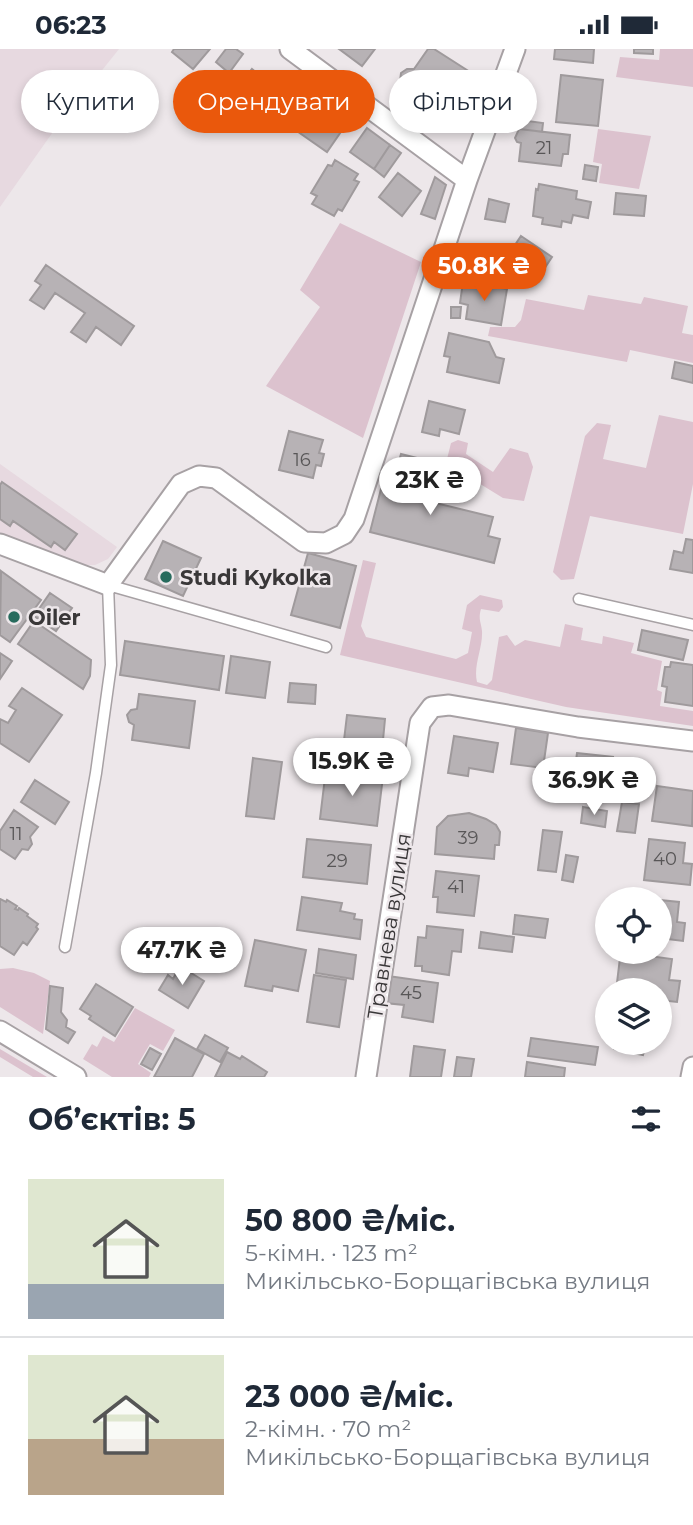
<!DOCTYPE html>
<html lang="uk">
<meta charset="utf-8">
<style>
:root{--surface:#fff;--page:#f6f6f7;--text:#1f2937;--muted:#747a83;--line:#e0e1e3;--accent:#ea580c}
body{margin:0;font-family:Montserrat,sans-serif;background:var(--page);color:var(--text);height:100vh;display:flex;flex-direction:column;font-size:26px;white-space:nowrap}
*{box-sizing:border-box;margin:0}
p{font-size:23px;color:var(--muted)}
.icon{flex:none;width:38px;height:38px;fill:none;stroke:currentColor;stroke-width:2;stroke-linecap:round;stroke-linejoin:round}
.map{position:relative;height:1028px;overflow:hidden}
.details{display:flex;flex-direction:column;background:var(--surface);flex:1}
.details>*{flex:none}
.top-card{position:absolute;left:21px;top:21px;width:651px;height:63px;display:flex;gap:14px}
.controls{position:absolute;left:595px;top:838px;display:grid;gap:14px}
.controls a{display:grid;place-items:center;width:77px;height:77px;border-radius:50%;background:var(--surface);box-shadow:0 4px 10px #0003;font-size:35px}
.price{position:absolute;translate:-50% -60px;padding:0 16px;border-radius:24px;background:#fff;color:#222;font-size:23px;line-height:46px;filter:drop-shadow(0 2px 4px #0008)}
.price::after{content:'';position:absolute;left:50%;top:42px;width:21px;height:16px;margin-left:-10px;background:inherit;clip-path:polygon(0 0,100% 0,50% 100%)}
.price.current{background:var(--accent);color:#fff}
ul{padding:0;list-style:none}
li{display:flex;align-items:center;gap:21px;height:175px;padding:0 28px}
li+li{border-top:2px solid var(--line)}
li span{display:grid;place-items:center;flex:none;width:196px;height:140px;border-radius:0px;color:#555}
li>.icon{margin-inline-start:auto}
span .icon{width:84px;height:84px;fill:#fffc;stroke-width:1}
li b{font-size:30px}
h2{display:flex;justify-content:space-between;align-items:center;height:84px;padding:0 28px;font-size:30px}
.tag{padding:0 24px;border-radius:32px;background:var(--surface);box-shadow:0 4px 10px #0003;font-size:24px;line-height:63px}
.tag.current{background:var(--accent);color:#fff}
.status{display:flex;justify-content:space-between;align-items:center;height:49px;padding:0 35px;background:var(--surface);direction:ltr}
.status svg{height:19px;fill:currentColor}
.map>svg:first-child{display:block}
.built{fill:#e7d9e0}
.green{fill:#dcc2ce}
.building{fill:#b7b2b5;stroke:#9f9a9c;stroke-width:2}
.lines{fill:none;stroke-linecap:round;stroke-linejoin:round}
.service-casing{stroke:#a7a1a4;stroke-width:13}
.minor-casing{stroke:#a7a1a4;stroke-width:23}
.service{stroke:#fff;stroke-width:10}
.minor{stroke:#fff;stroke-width:19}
.poi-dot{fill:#276b5d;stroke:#ede7ea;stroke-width:2.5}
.labels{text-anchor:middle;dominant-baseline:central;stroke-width:5;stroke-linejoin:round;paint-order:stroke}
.number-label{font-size:18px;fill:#585657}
.poi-label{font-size:21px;font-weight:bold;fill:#393738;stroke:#ede7ea;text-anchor:start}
.street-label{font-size:21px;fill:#393738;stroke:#ede7ea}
</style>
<div class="status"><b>06:23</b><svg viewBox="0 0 49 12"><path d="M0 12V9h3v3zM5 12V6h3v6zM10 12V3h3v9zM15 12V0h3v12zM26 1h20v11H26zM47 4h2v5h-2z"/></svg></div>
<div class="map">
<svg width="693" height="1028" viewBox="0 0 693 1028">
<rect width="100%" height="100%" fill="#ede7ea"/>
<!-- built -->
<path class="built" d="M0,0h119l-64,80 -55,78z
M0,415l117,83 -9,12 -13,6h-23l-72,-28z"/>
<!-- green -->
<path class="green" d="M660,0h33v38l-77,-10 4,-20 39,3z
M598,80l53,7 -12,53 -40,-6 3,-19 -9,-2z
M340,174l81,39 -58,176 -97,-52 54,-79 -20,-17z
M588,246l53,9 3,-7 44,9 -6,27 11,2v28l-63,-13 -3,12 -139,-26 2,-9h25l6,-7 5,-21 58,11z
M659,366l34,7v62l-10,50 -93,-18 -16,63 -13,1 -8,-8 32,-136 12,-13 14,2 -8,34 43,9z
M458,391l10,3 -2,11 27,18 17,-24 18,5 5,14 -9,34 -21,-3 -57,-35 5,-20z
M363,511l13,3 -15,63 5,11 90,22 12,-6 4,-21 -10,-3 5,-24 13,-10 22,5 1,7 -4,5 -18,-3c-3,10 0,13 1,22 1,17 -9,34 -5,51l10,3 5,-5 7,-43 8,-2 8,11 10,-6 35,7 5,-23 18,4 -2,12 21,4 1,-8 31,7 -3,10 31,8 -5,29 5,2 -2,14 33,5v15l-127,-19 -226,-52z
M13,919l21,5 16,8 -7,53 -43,-27v-38z
M135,959l40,22 -12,21 -13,-7 -12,20 13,9 -2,4h-37l-29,-18 9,-15 5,3 6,-11 11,6z
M0,1000l47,28h-14l-33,-20z"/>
<!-- building -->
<path class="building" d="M174,0h36l-17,20 -21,-17z
M226,0h10l7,5 -14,19 -13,-11z
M339,0h36l-13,17z
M428,0h6l36,23 -19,31 5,10 -3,9 -7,5 -10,-1 -41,-26 8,-12 -3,-7 1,-8 6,-4h7z
M555,0h39l-1,14 -39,-4z
M634,0h19v5l-19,-1z
M252,20l34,27 -26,31 -11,-8 -4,5 -9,-7 4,-6 -14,-10z
M561,26l42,5 -5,46 -42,-4z
M302,32l15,11 -18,25 -16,-11z
M314,51l33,23 -20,29 -33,-23z
M520,71l23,3 -1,9 -23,-3z
M367,79l23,17 -16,24 -24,-17z
M519,80l51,6 -2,19h-5l-2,12 -42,-5 2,-18 -4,-1 -2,-4z
M390,96l11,8 -17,24 -10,-8z
M335,111l23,14 -4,6 5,2 -17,29 -4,-2 -4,7 -22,-12 5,-8 -6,-3 17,-28 4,1z
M585,116l13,2 -2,14 -13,-2z
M398,124l23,18 -19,25 -23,-19z
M435,128l11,8 -11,34 -14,-5z
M539,135l38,7 -1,8 15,3 -3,16 -15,-3 -2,8 -9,-2 -1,6 -19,-3 1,-6 -10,-2 3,-27 2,1z
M616,144l30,3 -2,20 -30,-2z
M489,150l20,5 -4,18 -20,-3z
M521,187l31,21 -14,21 -31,-21z
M46,216l88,61 -13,19 -25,-18 -10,15 -15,-10 14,-19 -30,-20 -11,16 -14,-9 11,-15 -6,-4z
M447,222l15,3 -3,13 -16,-3z
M463,233l44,7 -6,36 -35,-6 2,-14 -8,-2z
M451,258h10l-1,11h-9z
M449,284l40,9 7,15 8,2 -5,24 -52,-11 3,-15 -6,-1z
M675,313l18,4v17l-21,-5z
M429,352l36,9 -6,24 -19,-5 -1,7 -17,-4z
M289,382l34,9 -4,13 5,1 -3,12 -5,-1 -3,13 -34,-8z
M401,405l24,6 -4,14 4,1 -6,24 74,18 -5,19 12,3 -6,24 -124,-31 11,-43 4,1 6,-24 6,2z
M2,433l75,52 -12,16 -11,-8 -3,5 -38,-26 -3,5 -10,-7v-34z
M686,490l7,1v33l-23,-4 4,-18 9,2z
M163,492l38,17 -18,38 -38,-17z
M308,504l48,13 -16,62 -49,-13z
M1,522l40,29 -31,42 -10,-7z
M50,544l22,15 -16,23 -22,-15z
M34,572l57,39 -1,16 -7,13 -65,-45z
M642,581l46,10 -5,20 -45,-10z
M125,592l99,15 -5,34 -99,-15z
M0,604l12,8 -12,18z
M231,607l39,6 -5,36 -39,-5z
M671,613l22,3v41l-28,-4 2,-15 -5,-1 3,-19h5z
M290,634l26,2 -1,19 -27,-2z
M22,639l40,27 -33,47 -29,-19v-24l8,4 8,-13 -7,-4z
M139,645l56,7 -6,47 -57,-8 2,-15 -5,-3 -2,-7 4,-5 6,-1z
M347,666l38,4 -4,42 -39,-4z
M516,679l32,5 -5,35 -32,-4z
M454,687l44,7 -5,29 -24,-4 -1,8 -20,-3z
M577,704l36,4 -4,30 -36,-5z
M253,709l29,4 -8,57 -28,-3z
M326,720l57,7 -6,50 -57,-7z
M552,721l15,2 -2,14 -15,-2z
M35,731l34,22 -14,22 -34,-22z
M657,737l36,5 -1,35 -40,-5z
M622,753l17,2 -4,29 -18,-2z
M583,758l24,4 -2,16 -24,-4z
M14,761l24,17 -8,10 2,7 -4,6 -6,-1 -7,10 -15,-10v-18z
M469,764l17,6 10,6 4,7 -1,13h-4l-1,14 -59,-5 2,-27 11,-11z
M543,781l19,2 -6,40 -18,-2z
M307,790l64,6 -4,39 -64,-7z
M649,790l36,4 -2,20 9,1 -2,21 -46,-5z
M566,806l12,2 -5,25 -11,-2z
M436,822l43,5 -5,40 -37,-4 1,-15h-5z
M302,848l40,6 -2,8 15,3 -1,5 8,1 -2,19 -63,-9z
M0,850l6,3 1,-2 10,6 -2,3 3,1 1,-2 9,6 -1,2 11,8 -2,3 2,2 -11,16 -4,-3 -9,13 -14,-9z
M660,851l19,2 -2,20 8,1 -2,18 -23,-3z
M515,866l33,4 -3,19 -32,-4z
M427,877l36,4 -2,22 -9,-1 -3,24 -27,-4v-5h-7l3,-29 8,1z
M481,883l33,5 -2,15 -33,-4z
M255,891l51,10 -8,41 -25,-5 -1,5 -27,-5z
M319,900l37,6 -3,24 -37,-6z
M634,905l38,5 -3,21 11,1 -3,21 -17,-2v-9h-44l4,-33 13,2z
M180,917l24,15 -16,27 -29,-18 9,-15 5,4z
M314,926l32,5 -7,47 -32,-5z
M388,927l50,7 -5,39 -31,-5 2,-12 -19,-2z
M96,935l37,23 -18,29 -26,-17 2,-3 -11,-7z
M50,937l13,2 -2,24 6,8 -1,7 9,5 -7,11 -22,-14z
M599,961h8v18l-8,-1z
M205,986l23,13 -8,14 -23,-13z
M175,989l29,16 -12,23h-38z
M531,989l67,9 -3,18 -67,-9z
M615,994h31l-3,12 -29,-6z
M414,997l31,4 -4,27h-31z
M150,999l11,6 -9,16 -11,-6z
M227,1003l13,7 2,-3 25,16 -3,5h-49z
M457,1008l17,2 -3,18h-17z
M527,1013l38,6 -1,9h-39z"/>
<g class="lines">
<!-- service casing -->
<g class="service-casing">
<path id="service" d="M579,550l114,26
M65,898l31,-174 15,-108 -3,-80 218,62"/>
</g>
<!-- minor casing -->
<g class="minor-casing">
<path id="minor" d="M290,0l177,131
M0,495l108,41 73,-101 18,-8 17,2 88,64 22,1 18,-9 10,-15 113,-339 48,-131
M0,982l76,46
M366,1028l54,-354 12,-16 17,-2 129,22 115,14
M691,1028l2,-10"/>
</g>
<!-- service -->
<use href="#service" class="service"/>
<!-- minor -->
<use href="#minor" class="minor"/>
</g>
<!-- markers -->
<g class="poi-dot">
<circle cx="166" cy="528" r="7"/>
<circle cx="14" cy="568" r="7"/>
</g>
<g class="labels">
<!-- number labels -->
<g class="number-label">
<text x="544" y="99">21</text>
<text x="302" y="411">16</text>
<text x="16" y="785">11</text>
<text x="468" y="789">39</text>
<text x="665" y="810">40</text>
<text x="337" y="812">29</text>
<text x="456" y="838">41</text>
<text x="411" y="944">45</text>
</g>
<!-- poi labels -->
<g class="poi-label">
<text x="180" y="528">Studi Kykolka</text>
<text x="28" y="568">Oiler</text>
</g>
<!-- street labels -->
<g class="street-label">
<text transform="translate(389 877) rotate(-81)">Травнева вулиця</text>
</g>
</g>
</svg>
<div class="controls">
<a><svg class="icon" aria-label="locate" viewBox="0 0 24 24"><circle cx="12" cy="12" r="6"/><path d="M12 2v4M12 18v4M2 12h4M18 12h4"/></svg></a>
<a><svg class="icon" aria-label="layers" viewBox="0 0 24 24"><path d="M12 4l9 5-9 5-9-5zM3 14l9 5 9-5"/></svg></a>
</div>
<b class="price current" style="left:484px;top:254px">50.8K ₴</b>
<b class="price" style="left:430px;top:468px">23K ₴</b>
<b class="price" style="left:352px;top:749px">15.9K ₴</b>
<b class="price" style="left:594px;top:768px">36.9K ₴</b>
<b class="price" style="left:182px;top:938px">47.7K ₴</b>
<div class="top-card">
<a class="tag">Купити</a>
<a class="tag current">Орендувати</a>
<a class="tag">Фільтри</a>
</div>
</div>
<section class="details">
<h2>Об’єктів: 5<svg class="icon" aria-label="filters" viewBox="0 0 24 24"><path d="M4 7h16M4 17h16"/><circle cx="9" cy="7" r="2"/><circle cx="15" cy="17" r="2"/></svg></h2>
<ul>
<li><span style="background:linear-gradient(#dfe7d0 75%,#9aa5b1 0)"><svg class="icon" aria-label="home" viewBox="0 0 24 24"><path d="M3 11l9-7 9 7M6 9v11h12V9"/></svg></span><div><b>50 800 ₴/міс.</b><p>5-кімн. · 123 m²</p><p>Микільсько-Борщагівська вулиця</p></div></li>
<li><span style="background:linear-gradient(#dfe7d0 60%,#b9a48a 0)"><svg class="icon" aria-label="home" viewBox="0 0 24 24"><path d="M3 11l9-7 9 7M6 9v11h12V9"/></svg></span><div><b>23 000 ₴/міс.</b><p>2-кімн. · 70 m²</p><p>Микільсько-Борщагівська вулиця</p></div></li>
</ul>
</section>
